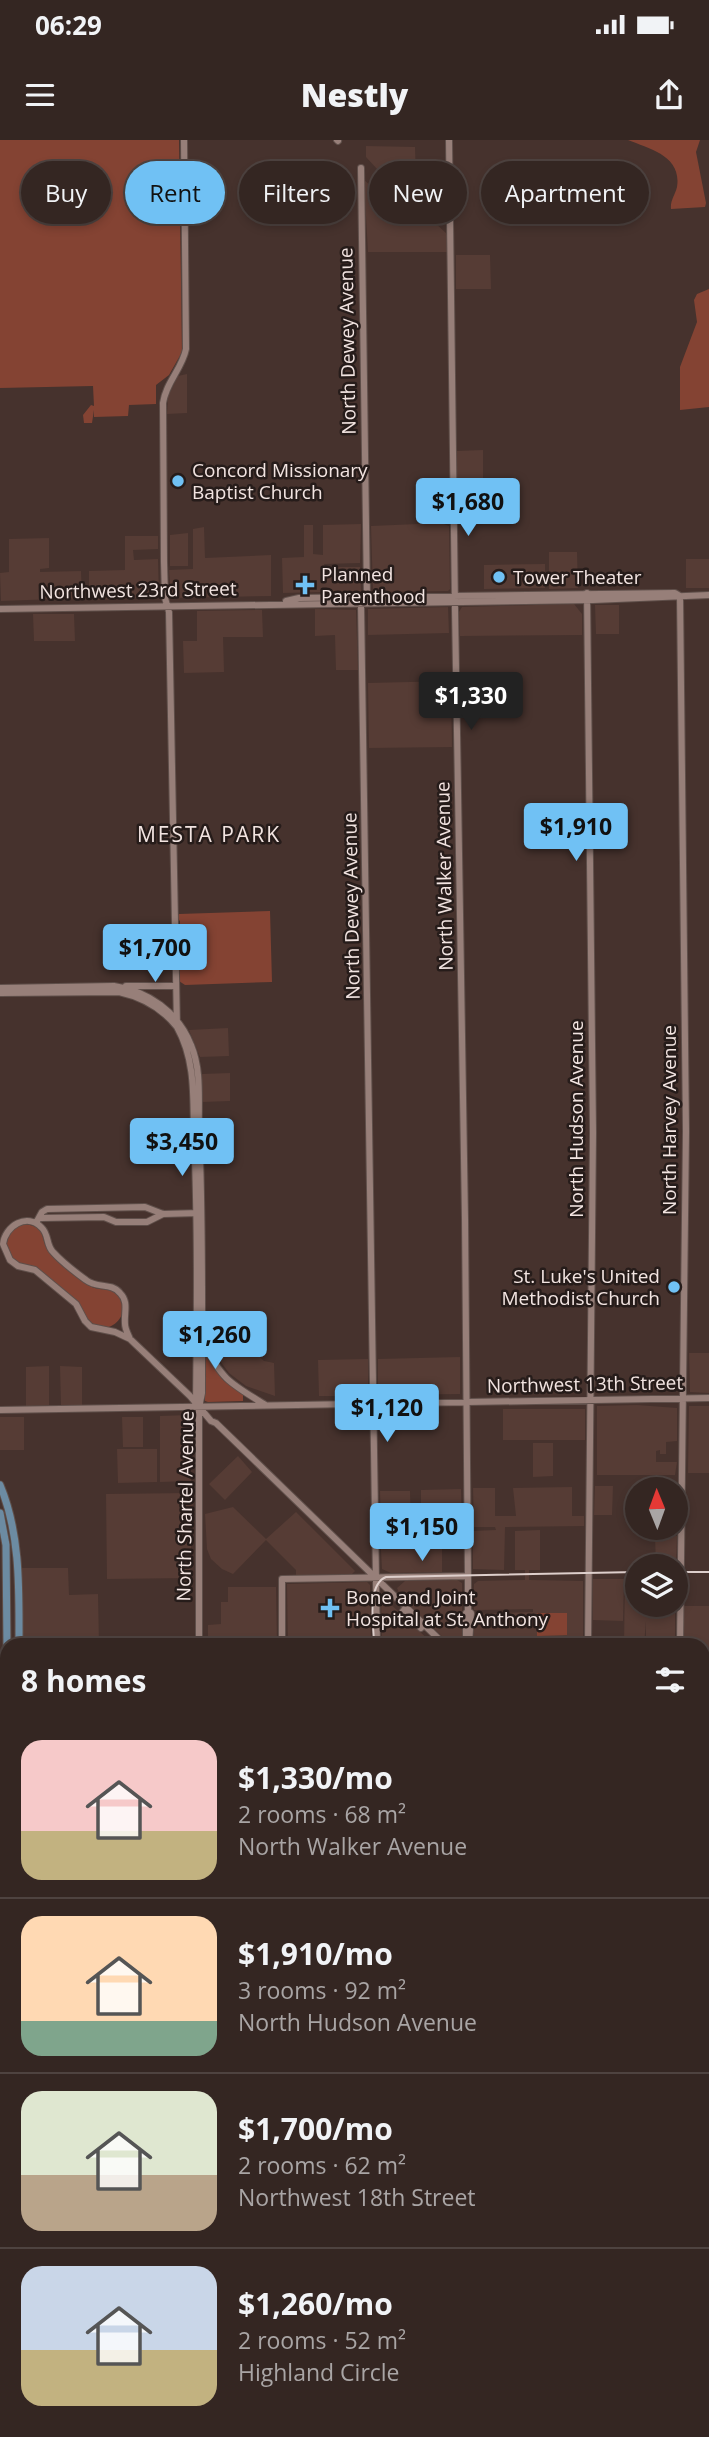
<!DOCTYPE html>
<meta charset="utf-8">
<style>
:root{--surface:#342622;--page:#3f322f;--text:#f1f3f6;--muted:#a9a5a5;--line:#4e4340;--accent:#70c1f4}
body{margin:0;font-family:"Open Sans",sans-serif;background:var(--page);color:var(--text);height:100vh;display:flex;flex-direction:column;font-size:26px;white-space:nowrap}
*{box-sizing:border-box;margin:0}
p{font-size:23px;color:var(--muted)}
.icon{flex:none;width:38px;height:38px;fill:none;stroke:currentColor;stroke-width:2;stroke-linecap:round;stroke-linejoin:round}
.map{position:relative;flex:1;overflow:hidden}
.details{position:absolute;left:0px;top:1498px;width:710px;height:800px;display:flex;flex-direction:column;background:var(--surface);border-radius:21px 21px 0 0;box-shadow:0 4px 10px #0003,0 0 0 2px var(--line)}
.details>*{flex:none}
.banner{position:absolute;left:21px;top:21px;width:668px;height:63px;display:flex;gap:14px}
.needle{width:46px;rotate:359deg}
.fabs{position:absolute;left:625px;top:1337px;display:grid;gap:14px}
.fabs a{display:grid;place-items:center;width:63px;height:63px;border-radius:50%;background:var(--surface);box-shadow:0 4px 10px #0003,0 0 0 2px var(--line);font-size:35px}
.price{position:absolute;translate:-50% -60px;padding:0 16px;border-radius:7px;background:var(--accent);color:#111;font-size:23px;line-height:46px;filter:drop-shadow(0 2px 4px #0008)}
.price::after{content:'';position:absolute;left:50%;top:42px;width:21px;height:16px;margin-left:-10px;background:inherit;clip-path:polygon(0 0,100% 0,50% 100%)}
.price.active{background:#222;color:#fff}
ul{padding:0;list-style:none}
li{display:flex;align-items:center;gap:21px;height:175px;padding:0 21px}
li+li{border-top:2px solid var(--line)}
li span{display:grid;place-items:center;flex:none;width:196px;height:140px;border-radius:21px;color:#555}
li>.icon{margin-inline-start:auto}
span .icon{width:84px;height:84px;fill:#fffc;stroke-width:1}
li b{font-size:30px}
h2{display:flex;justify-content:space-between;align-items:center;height:84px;padding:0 21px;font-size:30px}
.chip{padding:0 24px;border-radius:32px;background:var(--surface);box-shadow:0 4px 10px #0003,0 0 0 2px var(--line);font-size:24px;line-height:63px}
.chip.active{background:var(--accent);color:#111}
.status{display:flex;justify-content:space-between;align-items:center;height:49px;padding:0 35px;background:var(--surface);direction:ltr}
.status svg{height:19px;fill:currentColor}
header{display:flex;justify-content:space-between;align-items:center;height:91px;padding:0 21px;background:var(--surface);font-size:32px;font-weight:800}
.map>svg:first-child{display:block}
.built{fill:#563c35}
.green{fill:#844333}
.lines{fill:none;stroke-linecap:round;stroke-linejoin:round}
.secondary-casing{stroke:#5f4f4a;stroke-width:8}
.primary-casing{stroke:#5f4f4a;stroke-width:9}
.secondary{stroke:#977f79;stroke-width:6}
.primary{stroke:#6c8ba2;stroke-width:7}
.tram{stroke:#decfcc;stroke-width:2}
.poi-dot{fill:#70c1f4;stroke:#261c1a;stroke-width:2.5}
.labels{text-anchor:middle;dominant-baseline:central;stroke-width:5;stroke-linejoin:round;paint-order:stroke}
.street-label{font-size:19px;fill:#f2e4e1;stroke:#261c1a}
.poi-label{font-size:19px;fill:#f2e4e1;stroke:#261c1a;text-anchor:start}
.neighbourhood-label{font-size:21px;letter-spacing:2px;fill:#f2e4e1;stroke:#261c1a}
</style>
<div class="status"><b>06:29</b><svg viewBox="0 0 49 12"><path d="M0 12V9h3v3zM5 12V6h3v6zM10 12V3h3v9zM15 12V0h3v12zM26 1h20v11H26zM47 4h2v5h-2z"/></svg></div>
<header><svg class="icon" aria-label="menu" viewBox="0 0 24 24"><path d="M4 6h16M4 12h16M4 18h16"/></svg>Nestly<svg class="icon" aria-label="share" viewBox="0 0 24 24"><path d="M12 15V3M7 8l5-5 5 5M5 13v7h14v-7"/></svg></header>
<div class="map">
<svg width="709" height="2297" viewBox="0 0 709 2297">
<rect width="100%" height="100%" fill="#46322d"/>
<!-- built -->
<path class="built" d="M366,6l49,1 1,32h30v24l-3,2 -42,-14 -12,-9 -23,-25z
M364,40l21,18 21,12v12h28l13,12v18h-79z
M456,115h34l1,34h-35z
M187,234v39l-20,1 1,-18 10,-20z
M483,310v72h-20l-6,-4 -1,-67z
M441,383l8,3 1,63 -2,2 -75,1 -2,-66z
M361,384l-1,39 -36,1 1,3h35l1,24 -78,2 -1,-35 22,-1v-32h9v29l10,1v-30z
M204,387l1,31 66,-3v41l-100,2 -2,-28 24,-1v-40z
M188,393v33h-18v-31z
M125,396h33v13l-25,1 1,10 24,-1 1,38 -66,3 -4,-8v-21l36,-1z
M49,398v30l-9,1v3l41,-1 1,27 -81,3 -1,-28 9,-1v-33z
M549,412h28l1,36 -29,1z
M686,419h23v29h-23z
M545,424v24l-61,1v-24z
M574,464l8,10v21l-122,1 -1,-24 3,-5z
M595,465h24v29h-23z
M448,467l1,26 -81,2v-26z
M315,469l41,1 2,60h-22l-1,-35 -20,1z
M262,470l1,27h-40l1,35 -40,1 -1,-32h14v-30z
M33,474h41l1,27h-41z
M451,541l1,66 -83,1 -1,-65z
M228,888l1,28 -29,1 -11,-27z
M230,933v28l-28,1v-28z
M209,1186h33l3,16 4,5 15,14 10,2 1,33 -29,-10 -17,-13 -15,-20z
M689,1213h20v40l-19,-1z
M460,1217v37l-82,1v-36z
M368,1219v37h-49l-1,-36z
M49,1226v39l-23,1v-39z
M60,1226l22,1v38h-21z
M637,1265l40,3v33l-11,1v12h-6v-4l-4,1v11h21l-2,13h-78v-69z
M689,1266h20v67h-21z
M503,1269h82v31h-82z
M190,1275l1,66 -31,1v-66z
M0,1277h24v33h-24z
M122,1277h21v30h-20z
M533,1303h20v33l-20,1z
M117,1309h40v33l-39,1z
M238,1316l14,16 -27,28 -16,-16z
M595,1346h18l-1,29h-18z
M572,1347v29h12v10l-79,1 -1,43 -31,-1v-38l23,-1 -1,-3h-21l-1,-39h22v28h21l-3,-28z
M461,1349l1,38 -20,1v44l-51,1 -9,-4 -2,-36 51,-1 1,-4h-11v-38z
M380,1351h30l1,37 -30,1z
M189,1353l4,3 -3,82 -83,1 -1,-85z
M233,1367l33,32 30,-27 59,59 -3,3 -56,1v-5l-30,-30 -33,34 -11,-5 -11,-10 -4,-10 -2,-35z
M540,1390v40h-11v10l54,1v61h-106l-3,-1v-27l59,-2v-3l-59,1v-26l4,-3 47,-1v-10h-10v-39z
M655,1396h22l-1,31 -20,-1z
M22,1428h46l1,27 29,-1 1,51h-61v-4h-15z
M637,1438v27h38v40h-29v-24l-2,24h-20l1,-66z
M593,1439h31l-1,42 -30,-1z
M457,1440l5,3v62h-11l-50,-48 -4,-9 8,-7z
M367,1442l3,3 1,60h-83l-1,-61z
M228,1447h48l1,58h-69v-20l13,-1v-22h7z
M381,1457h2l51,48h-52z
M684,1466h25v58h-5v-19h-20z"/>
<!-- green -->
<path class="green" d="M0,0h179l3,212 -13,23 -13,10v19l-27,1 -1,11 -34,1v-7l-2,13h-8l-1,-8 8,-10 3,1 -1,-20 -93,2z
M628,0h72l-4,12 10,51 -1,4 -34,2c-1,-8 4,-14 6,-22 5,-31 -27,-38 -49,-47z
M709,149v118l-29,3v-43l17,-45 -3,-22 3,-6z
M270,771l2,71 -87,3 -6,-4 1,-60 -3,-3 2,-4z
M23,1084c25,2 16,14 26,28 6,9 32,30 41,34 10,6 22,0 30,10 12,16 -8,39 -25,30 -11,-5 -13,-20 -23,-28 -13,-10 -25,-22 -38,-31 -6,-4 -14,-1 -20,-6 -14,-13 -6,-31 9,-37z
M205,1215l18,25 20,15v6l-35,1 -3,-1 -2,-45z
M537,1473h30v22l-30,1z
M709,1879v144h-5v-143z"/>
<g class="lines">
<!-- secondary casing -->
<g class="secondary-casing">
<path id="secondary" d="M184,0l2,209c-4,20 -20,33 -23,54l1,159 1,36 4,14 8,415c19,34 16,71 17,109 4,89 3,179 2,268
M337,0l1,1
M449,0l6,469 10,610 3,362v30l3,2 -2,32
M361,28l6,429 -6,7 16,1041
M587,453l6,540 -5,512
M680,456l6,535 -6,514
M286,461l13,-3 376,-5 5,3
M0,469l593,-9 116,-5
M126,846h50
M0,848l114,-2c34,5 64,26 77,59 11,26 7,56 8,85 4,87 3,175 3,263l-3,14v238
M0,853l119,-1c23,5 43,16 58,35
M41,1078l63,-1 12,5h31l16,-8
M36,1083l6,-11 5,-3 98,-2 18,7 36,-1
M130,1199c-2,-5 -5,-10 -5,-15 -1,-12 4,-22 -5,-31 -9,-11 -23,-4 -34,-13 -11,-8 -24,-18 -33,-28 -7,-7 -4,-17 -11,-24 -15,-16 -37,-2 -39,16l7,16 8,6 17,4 41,34 9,17 6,6 24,5 15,7 60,57 21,25 5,2 229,222
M202,1202c21,38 26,40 62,62
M0,1270l709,-12
M403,1471l18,17
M282,1505v-66l185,-3
M466,1505v-32l2,-2
M0,1537h7
M704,1566h5
M704,1642l5,1
M0,1866h7
M704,1872h5
M0,1941h7
M0,2019h7
M704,2027h5
M704,2104h5
M704,2181h5
M704,2258h5
M205,2291v6
M297,2291v6
M475,2291v6
M582,2291v6
M671,2291v6
M676,2297v-6"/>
</g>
<!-- primary casing -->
<g class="primary-casing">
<path id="primary" d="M0,1345c21,50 19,107 19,160
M0,1373l6,32 1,102
M18,2291l1,6
M26,2291l1,6"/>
</g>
<!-- secondary -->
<use href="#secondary" class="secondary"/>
<!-- primary -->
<use href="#primary" class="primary"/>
<!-- tram -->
<path class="tram" d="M676,1432h33
M374,1505c0,-19 -8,-60 12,-68l251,-5
M704,1569l5,1
M704,2028h5
M586,2291v6"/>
</g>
<!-- markers -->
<g class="poi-dot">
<circle cx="178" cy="341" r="7"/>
<circle cx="499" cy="437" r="7"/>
<path d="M301.5 434.5h7v7h7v7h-7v7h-7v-7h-7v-7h7z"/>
<circle cx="674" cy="1147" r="7"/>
<path d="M326.5 1457.5h7v7h7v7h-7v7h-7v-7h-7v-7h7z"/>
</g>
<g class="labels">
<!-- street labels -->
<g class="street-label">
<text transform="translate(347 201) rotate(-91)">North Dewey Avenue</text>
<text transform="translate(138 450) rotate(-1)">Northwest 23rd Street</text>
<text transform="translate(444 736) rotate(-91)">North Walker Avenue</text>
<text transform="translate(351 766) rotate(-91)">North Dewey Avenue</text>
<text transform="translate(576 979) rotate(-90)">North Hudson Avenue</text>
<text transform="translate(669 980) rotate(-90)">North Harvey Avenue</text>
<text transform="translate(585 1244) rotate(-1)">Northwest 13th Street</text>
<text transform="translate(185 1366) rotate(-89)">North Shartel Avenue</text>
</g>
<!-- poi labels -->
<g class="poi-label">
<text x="192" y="330">Concord Missionary<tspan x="192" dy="22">Baptist Church</tspan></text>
<text x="321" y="434">Planned<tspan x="321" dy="22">Parenthood</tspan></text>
<text x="513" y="437">Tower Theater</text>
<text x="660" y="1136" text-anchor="end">St. Luke's United<tspan x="660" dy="22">Methodist Church</tspan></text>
<text x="346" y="1457">Bone and Joint<tspan x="346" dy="22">Hospital at St. Anthony</tspan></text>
</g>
<!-- neighbourhood labels -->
<g class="neighbourhood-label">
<text x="209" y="694">MESTA PARK</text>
</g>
</g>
</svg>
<div class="fabs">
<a><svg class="needle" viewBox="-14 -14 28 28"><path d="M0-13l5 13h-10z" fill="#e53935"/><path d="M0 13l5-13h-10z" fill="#a9a5a5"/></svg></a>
<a><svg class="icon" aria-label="layers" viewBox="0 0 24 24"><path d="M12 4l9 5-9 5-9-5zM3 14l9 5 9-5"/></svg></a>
</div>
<b class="price" style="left:468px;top:398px">$1,680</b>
<b class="price active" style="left:471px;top:592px">$1,330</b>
<b class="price" style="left:576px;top:723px">$1,910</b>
<b class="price" style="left:155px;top:844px">$1,700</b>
<b class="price" style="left:182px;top:1038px">$3,450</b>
<b class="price" style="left:215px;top:1231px">$1,260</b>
<b class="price" style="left:387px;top:1304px">$1,120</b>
<b class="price" style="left:422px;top:1423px">$1,150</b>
<div class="banner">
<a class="chip">Buy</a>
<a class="chip active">Rent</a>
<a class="chip">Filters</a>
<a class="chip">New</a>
<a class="chip">Apartment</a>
</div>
<section class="details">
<h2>8 homes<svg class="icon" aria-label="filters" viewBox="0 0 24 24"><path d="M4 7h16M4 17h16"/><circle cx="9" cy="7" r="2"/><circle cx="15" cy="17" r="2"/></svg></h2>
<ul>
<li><span style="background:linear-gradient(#f6c9c9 65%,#c2b280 0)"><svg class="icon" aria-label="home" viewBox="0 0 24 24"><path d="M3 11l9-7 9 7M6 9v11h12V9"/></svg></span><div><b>$1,330/mo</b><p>2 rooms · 68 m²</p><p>North Walker Avenue</p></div></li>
<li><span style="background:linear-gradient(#ffd9b3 75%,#7fa58c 0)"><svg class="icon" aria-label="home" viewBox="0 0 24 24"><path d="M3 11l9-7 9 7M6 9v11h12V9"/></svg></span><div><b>$1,910/mo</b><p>3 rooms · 92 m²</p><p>North Hudson Avenue</p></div></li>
<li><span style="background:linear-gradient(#dfe7d0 60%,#b9a48a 0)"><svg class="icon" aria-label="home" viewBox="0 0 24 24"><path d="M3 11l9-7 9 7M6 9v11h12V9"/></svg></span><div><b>$1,700/mo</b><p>2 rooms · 62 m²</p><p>Northwest 18th Street</p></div></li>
<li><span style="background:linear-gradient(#c9d6e8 60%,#c2b280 0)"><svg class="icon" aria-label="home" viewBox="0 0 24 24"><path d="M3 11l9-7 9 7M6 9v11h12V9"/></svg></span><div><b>$1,260/mo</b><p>2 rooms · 52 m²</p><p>Highland Circle</p></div></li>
</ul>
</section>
</div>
